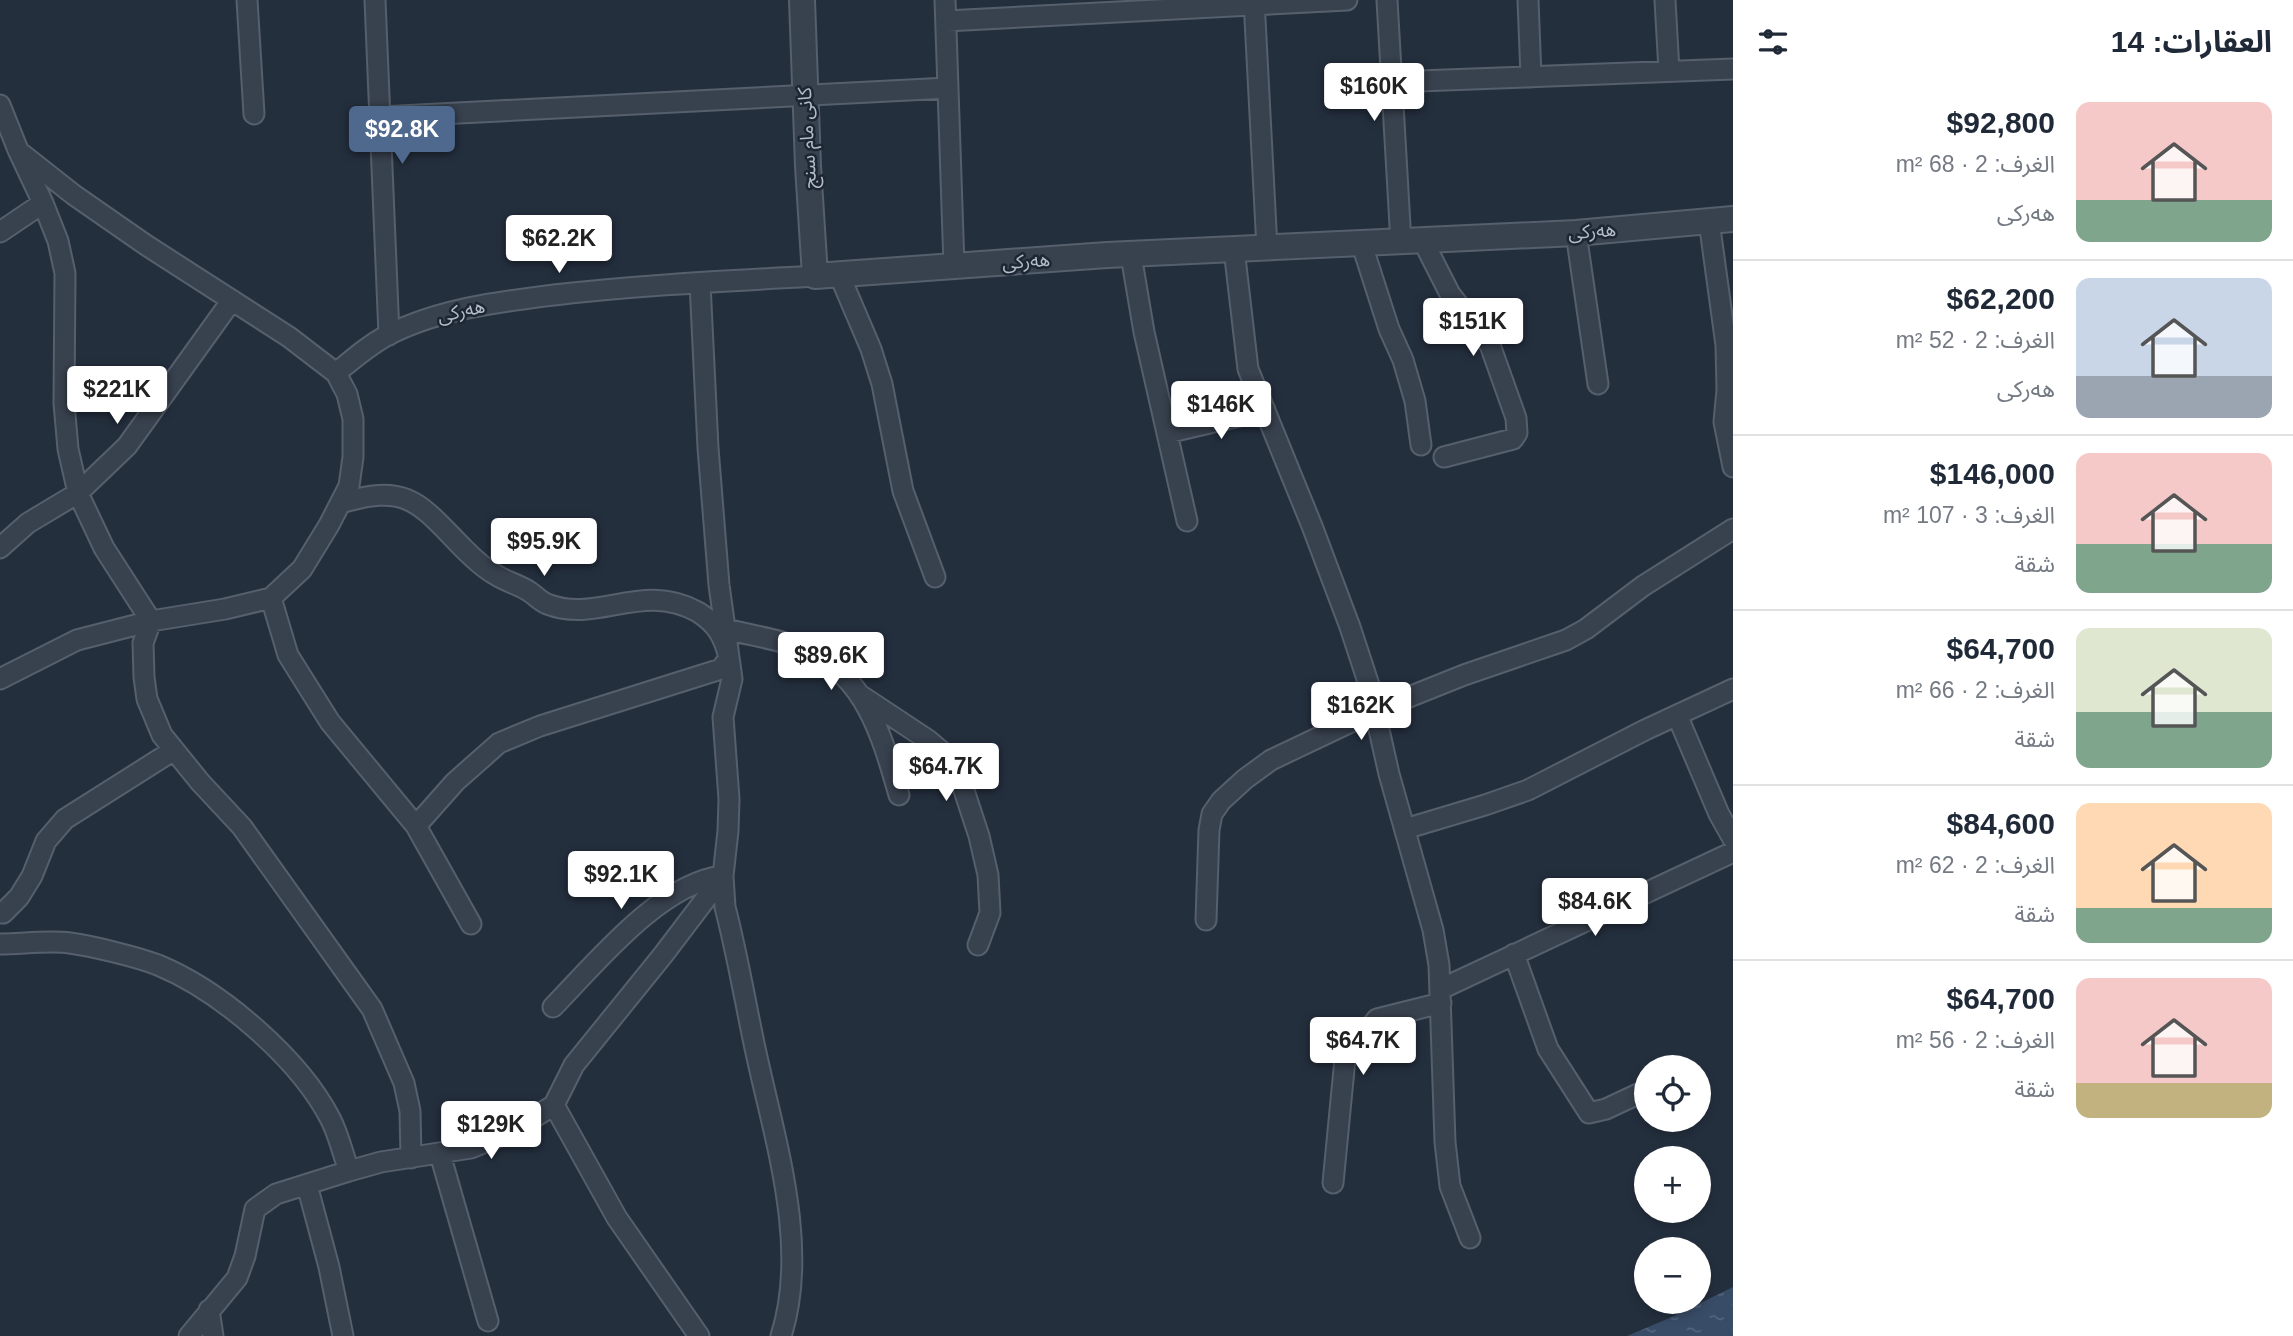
<!DOCTYPE html>
<html lang="ar">
<meta charset="utf-8">
<style>
:root{--surface:#fff;--page:#f2f2f3;--text:#1f2937;--muted:#747a83;--line:#e0e1e3;--accent:#4f688e}
body{margin:0;font-family:Helvetica,"Noto Sans Arabic",sans-serif;background:var(--page);color:var(--text);direction:rtl;height:100vh;display:flex;flex-direction:column;font-size:26px;white-space:nowrap}
*{box-sizing:border-box;margin:0}
p{font-size:23px;color:var(--muted)}
.icon{flex:none;width:38px;height:38px;fill:none;stroke:currentColor;stroke-width:2;stroke-linecap:round;stroke-linejoin:round}
.map{position:relative;flex:1;overflow:hidden;direction:ltr}
.sheet{display:flex;flex-direction:column;background:var(--surface);width:560px}
.sheet>*{flex:none}
.buttons{position:absolute;left:1634px;top:1055px;display:grid;gap:14px}
.buttons a{display:grid;place-items:center;width:77px;height:77px;border-radius:50%;background:var(--surface);box-shadow:0 4px 10px #0003;font-size:35px}
.price{position:absolute;translate:-50% -60px;padding:0 16px;border-radius:7px;background:#fff;color:#222;font-size:23px;line-height:46px;filter:drop-shadow(0 2px 4px #0008)}
.price::after{content:'';position:absolute;left:50%;top:42px;width:21px;height:16px;margin-left:-10px;background:inherit;clip-path:polygon(0 0,100% 0,50% 100%)}
.price.on{background:var(--accent);color:#fff}
ul{padding:0;list-style:none}
li{display:flex;align-items:center;gap:21px;height:175px;padding:0 21px}
li+li{border-top:2px solid var(--line)}
li span{display:grid;place-items:center;flex:none;width:196px;height:140px;border-radius:14px;color:#555}
li>.icon{margin-inline-start:auto}
span .icon{width:84px;height:84px;fill:#fffc;stroke-width:1}
li b{font-size:30px}
h2{display:flex;justify-content:space-between;align-items:center;height:84px;padding:0 21px;font-size:30px}
main{display:flex;flex:1;min-height:0}
.map>svg:first-child{display:block}
.water{fill:url(#water-ripples)}
.lines{fill:none;stroke-linecap:round;stroke-linejoin:round}
.minor-casing{stroke:#565f6c;stroke-width:23}
.tertiary-casing{stroke:#565f6c;stroke-width:28}
.minor{stroke:#38414e;stroke-width:19}
.tertiary{stroke:#38414e;stroke-width:24}
.labels{text-anchor:middle;dominant-baseline:central;stroke-width:5;stroke-linejoin:round;paint-order:stroke}
.street-label{font-size:19px;fill:#b4bcc9;stroke:#1d2633}
</style>
<main>
<section class="sheet">
<h2>العقارات: 14<svg class="icon" aria-label="filters" viewBox="0 0 24 24"><path d="M4 7h16M4 17h16"/><circle cx="9" cy="7" r="2"/><circle cx="15" cy="17" r="2"/></svg></h2>
<ul>
<li><span style="background:linear-gradient(#f6c9c9 70%,#7fa58c 0)"><svg class="icon" aria-label="home" viewBox="0 0 24 24"><path d="M3 11l9-7 9 7M6 9v11h12V9"/></svg></span><div><b>$92,800</b><p>الغرف: 2 · 68 m²</p><p>هەرکی</p></div></li>
<li><span style="background:linear-gradient(#c9d6e8 70%,#9aa5b1 0)"><svg class="icon" aria-label="home" viewBox="0 0 24 24"><path d="M3 11l9-7 9 7M6 9v11h12V9"/></svg></span><div><b>$62,200</b><p>الغرف: 2 · 52 m²</p><p>هەرکی</p></div></li>
<li><span style="background:linear-gradient(#f6c9c9 65%,#7fa58c 0)"><svg class="icon" aria-label="home" viewBox="0 0 24 24"><path d="M3 11l9-7 9 7M6 9v11h12V9"/></svg></span><div><b>$146,000</b><p>الغرف: 3 · 107 m²</p><p>شقة</p></div></li>
<li><span style="background:linear-gradient(#dfe7d0 60%,#7fa58c 0)"><svg class="icon" aria-label="home" viewBox="0 0 24 24"><path d="M3 11l9-7 9 7M6 9v11h12V9"/></svg></span><div><b>$64,700</b><p>الغرف: 2 · 66 m²</p><p>شقة</p></div></li>
<li><span style="background:linear-gradient(#ffd9b3 75%,#7fa58c 0)"><svg class="icon" aria-label="home" viewBox="0 0 24 24"><path d="M3 11l9-7 9 7M6 9v11h12V9"/></svg></span><div><b>$84,600</b><p>الغرف: 2 · 62 m²</p><p>شقة</p></div></li>
<li><span style="background:linear-gradient(#f6c9c9 75%,#c2b280 0)"><svg class="icon" aria-label="home" viewBox="0 0 24 24"><path d="M3 11l9-7 9 7M6 9v11h12V9"/></svg></span><div><b>$64,700</b><p>الغرف: 2 · 56 m²</p><p>شقة</p></div></li>
</ul>
</section>
<div class="map">
<svg width="1733" height="1336" viewBox="0 0 1733 1336">
<defs>
<pattern id="water-ripples" width="26" height="14" patternUnits="userSpaceOnUse" patternTransform="scale(1.75)"><rect width="26" height="14" fill="#394c67"/><path d="M2 4q2-2 4 0t4 0M15 11q2-2 4 0t4 0" fill="none" stroke="#53647b"/></pattern>
</defs>
<rect width="100%" height="100%" fill="#242f3e"/>
<!-- water -->
<path class="water" d="M1733,1287v49h-106l45,-19z"/>
<g class="lines">
<!-- minor casing -->
<g class="minor-casing">
<path id="minor" d="M247,0l7,114
M375,0l14,335
M945,0l9,266
M1254,0l13,248
M1387,0l14,243
M1528,0l3,77
M1665,0l4,71
M946,21l401,-21
M1392,82l341,-13
M0,105l18,45 25,53 15,38 7,32 -1,130 4,46 10,44 26,55 47,73 -8,22 1,34 3,22 15,36 38,47 42,45 130,182 32,74 6,28 1,47
M380,117l568,-29
M1709,221l17,124 1,45 -3,32 9,45
M0,232l43,-29
M1576,233l22,151
M1423,241l27,53 40,51 26,73 1,15 -4,6 -69,18
M1362,245l27,84 14,31 12,41 6,44
M1234,249l14,120 64,157 38,101 19,58 20,89 44,156 6,35 6,177 5,44 20,52
M1131,255l13,77 43,189
M839,274l32,75 11,35 21,107 32,86
M700,283l8,165 11,137 13,94 -9,38 6,82 -1,32 -5,45 2,31c12,46 20,94 30,141 19,90 55,197 26,288
M336,373c17,-14 33,-28 52,-38 51,-26 109,-33 166,-40 87,-10 174,-14 261,-19
M1167,433l98,-23
M341,503c67,-20 78,0 122,45 10,10 22,21 33,27 11,7 24,10 34,17 6,4 10,9 17,12 51,20 94,-23 151,8 19,12 26,25 31,46l-8,11 -181,57 -41,17 -44,39 -39,44
M0,548l28,-25 50,-30 49,-47 105,-146
M271,598l17,57 42,67 86,104 55,98
M726,629c27,7 59,11 84,23 57,26 73,88 89,143
M0,679l77,-39 74,-19 74,-12 46,-11 31,-29 27,-44 20,-39 4,-29v-38l-6,-25 -11,-21 -47,-36 -143,-92 -72,-50 -52,-41
M860,695l68,45 27,23 24,73 9,39 2,38 -12,32
M1677,715l42,99 14,25
M1405,829l80,-24 43,-15 117,-60 88,-41
M0,913h3l16,-16 13,-21 14,-35 19,-22 109,-69
M1206,920l3,-90 3,-16 9,-13 24,-22 26,-19 103,-49 90,-36 102,-35 20,-11 57,-43 90,-57
M0,944c22,0 48,-4 70,-1 22,3 67,14 88,22 63,26 142,94 173,155 8,16 12,34 18,51
M1514,954l34,95 41,64 17,-4 32,-15
M1441,989l292,-137
M553,1007c43,-44 107,-124 170,-131
M554,1105l63,113 82,118
M440,1154l48,167
M1333,1183l12,-124 32,-40 64,-16
M307,1185l22,82 14,69
M209,1310l4,26
M189,1336l48,-58 8,-22 10,-47 21,-15 73,-23 32,-9 90,-14 41,-17 42,-26 20,-40 89,-110 60,-79"/>
</g>
<!-- tertiary casing -->
<g class="tertiary-casing">
<path id="tertiary" d="M802,0l6,166 7,110 292,-21 469,-22 157,-14"/>
</g>
<!-- minor -->
<use href="#minor" class="minor"/>
<!-- tertiary -->
<use href="#tertiary" class="tertiary"/>
</g>
<g class="labels">
<!-- street labels -->
<g class="street-label">
<text transform="translate(807 138) rotate(-93)">کانی مام سنج</text>
<text transform="translate(1592 231) rotate(-4)">هەرکی</text>
<text transform="translate(1026 261) rotate(-4)">هەرکی</text>
<text transform="translate(461 311) rotate(-13)">هەرکی</text>
</g>
</g>
</svg>
<div class="buttons">
<a><svg class="icon" aria-label="locate" viewBox="0 0 24 24"><circle cx="12" cy="12" r="6"/><path d="M12 2v4M12 18v4M2 12h4M18 12h4"/></svg></a>
<a>+</a>
<a>−</a>
</div>
<b class="price" style="left:1374px;top:123px">$160K</b>
<b class="price on" style="left:402px;top:166px">$92.8K</b>
<b class="price" style="left:559px;top:275px">$62.2K</b>
<b class="price" style="left:1473px;top:358px">$151K</b>
<b class="price" style="left:117px;top:426px">$221K</b>
<b class="price" style="left:1221px;top:441px">$146K</b>
<b class="price" style="left:544px;top:578px">$95.9K</b>
<b class="price" style="left:831px;top:692px">$89.6K</b>
<b class="price" style="left:1361px;top:742px">$162K</b>
<b class="price" style="left:946px;top:803px">$64.7K</b>
<b class="price" style="left:621px;top:911px">$92.1K</b>
<b class="price" style="left:1595px;top:938px">$84.6K</b>
<b class="price" style="left:1363px;top:1077px">$64.7K</b>
<b class="price" style="left:491px;top:1161px">$129K</b>
</div>
</main>
